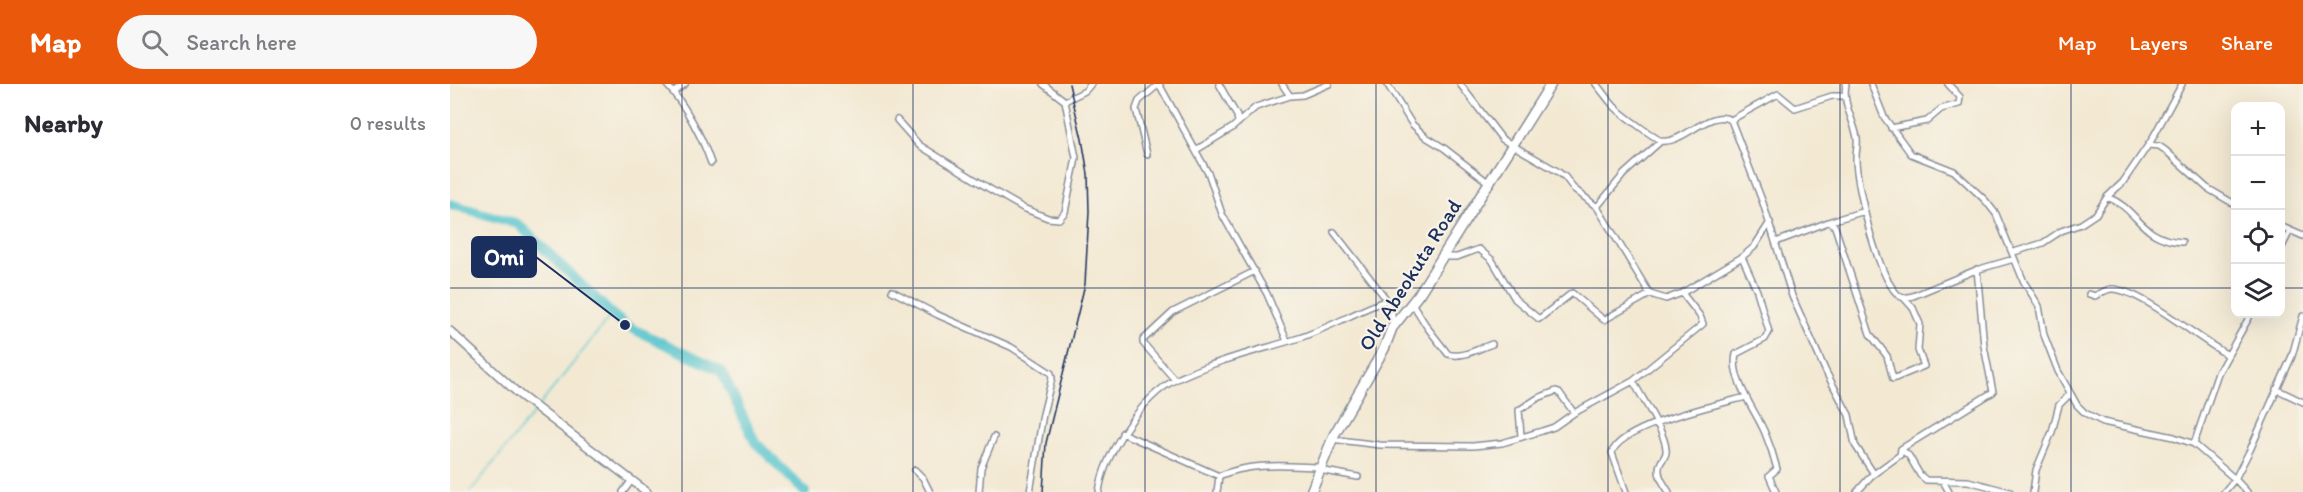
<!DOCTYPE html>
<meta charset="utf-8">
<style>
:root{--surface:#fff;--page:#f7f7f7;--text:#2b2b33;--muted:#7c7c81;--line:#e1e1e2;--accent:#ea580c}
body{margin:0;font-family:Itim,sans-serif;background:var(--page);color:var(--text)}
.controls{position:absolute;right:18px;top:18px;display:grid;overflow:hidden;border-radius:12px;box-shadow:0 6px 24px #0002}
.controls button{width:54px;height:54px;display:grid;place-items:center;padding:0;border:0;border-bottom:2px solid var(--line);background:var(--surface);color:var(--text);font:30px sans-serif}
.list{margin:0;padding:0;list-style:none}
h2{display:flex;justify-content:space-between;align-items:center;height:78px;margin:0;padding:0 24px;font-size:26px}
h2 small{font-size:20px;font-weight:400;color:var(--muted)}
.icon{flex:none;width:33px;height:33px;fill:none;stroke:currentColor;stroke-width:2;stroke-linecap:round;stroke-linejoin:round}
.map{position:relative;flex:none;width:1853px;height:408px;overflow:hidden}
header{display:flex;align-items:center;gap:36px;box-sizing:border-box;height:84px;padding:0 30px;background:var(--accent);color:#fff}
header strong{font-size:28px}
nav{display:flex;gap:33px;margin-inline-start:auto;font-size:21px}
.search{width:420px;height:54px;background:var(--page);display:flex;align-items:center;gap:15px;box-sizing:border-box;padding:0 21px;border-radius:33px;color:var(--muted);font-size:22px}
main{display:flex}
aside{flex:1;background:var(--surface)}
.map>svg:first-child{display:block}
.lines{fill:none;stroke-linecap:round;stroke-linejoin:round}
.stream{stroke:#57c4ce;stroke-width:1.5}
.river{stroke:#57c4ce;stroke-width:10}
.minor-casing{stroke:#878c98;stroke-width:8}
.tertiary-casing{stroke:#878c98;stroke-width:10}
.trunk-casing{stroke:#878c98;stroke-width:12}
.minor{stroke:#fff;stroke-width:5}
.tertiary{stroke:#fff;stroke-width:7}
.trunk{stroke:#fff;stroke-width:9}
.rail{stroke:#1b2f5e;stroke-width:1.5}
.grid{fill:none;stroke:#1b2f5e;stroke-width:1.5;stroke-opacity:0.55}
.labels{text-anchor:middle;stroke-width:4.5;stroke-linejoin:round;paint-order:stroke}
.street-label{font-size:21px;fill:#1b2f5e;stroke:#f7f3e8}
.leader{fill:none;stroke:#1b2f5e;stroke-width:2}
.callout-dot{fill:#1b2f5e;stroke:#f7f3e8;stroke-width:2}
.callout{fill:#1b2f5e;stroke:#1b2f5e;stroke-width:2}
.callout-label{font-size:22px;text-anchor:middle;font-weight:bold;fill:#fff}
</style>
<header>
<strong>Map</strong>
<div class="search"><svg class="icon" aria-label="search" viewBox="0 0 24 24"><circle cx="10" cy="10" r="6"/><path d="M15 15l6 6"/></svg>Search here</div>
<nav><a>Map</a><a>Layers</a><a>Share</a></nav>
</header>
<main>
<aside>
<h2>Nearby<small>0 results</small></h2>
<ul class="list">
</ul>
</aside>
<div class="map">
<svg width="1853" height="408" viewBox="0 0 1853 408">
<rect width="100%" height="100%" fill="#f7f3e8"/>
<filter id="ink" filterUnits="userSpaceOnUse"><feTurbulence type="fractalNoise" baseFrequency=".0167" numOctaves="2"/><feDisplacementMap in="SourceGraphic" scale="12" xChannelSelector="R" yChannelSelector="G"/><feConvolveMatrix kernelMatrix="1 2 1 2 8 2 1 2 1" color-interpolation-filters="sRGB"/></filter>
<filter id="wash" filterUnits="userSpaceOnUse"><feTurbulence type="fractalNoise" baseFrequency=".008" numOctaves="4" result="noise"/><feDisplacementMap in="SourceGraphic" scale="24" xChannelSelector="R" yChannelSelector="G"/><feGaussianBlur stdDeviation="1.35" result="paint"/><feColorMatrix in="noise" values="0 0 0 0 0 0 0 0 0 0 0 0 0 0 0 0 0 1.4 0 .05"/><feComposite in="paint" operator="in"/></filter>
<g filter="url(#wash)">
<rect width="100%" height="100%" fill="#f3e9d3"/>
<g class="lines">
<path class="stream" d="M90 321 162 230
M20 408 85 327"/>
<path class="river" d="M0 120 68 140 162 230 175 241 271 287 305 358 355 408"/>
</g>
</g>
<g filter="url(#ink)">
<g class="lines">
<defs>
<path id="minor" d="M216 0C235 20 252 53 261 79
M593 0 615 17 635 7 641 0
M709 0 759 91 772 130 817 210 837 257
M769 0 787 32 788 39
M832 0 840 12
M937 0 962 40 976 53 994 64 1039 99
M1010 0 1052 55 1107 87 1115 93 1123 104 1147 123 1200 210 1216 215 1232 209 1292 173 1307 207 1319 248 1315 255 1286 270C1280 295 1306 327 1315 349 1320 361 1324 373 1327 385L1319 392 1326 408
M1146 0C1153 8 1159 18 1167 25 1173 31 1207 56 1212 57 1233 60 1260 24 1281 36L1313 119 1342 212 1376 288 1399 331 1405 361 1424 390
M1396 0C1392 20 1404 36 1407 54 1408 61 1406 66 1406 73 1405 97 1430 209 1454 214L1463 212 1526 186 1564 175
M1421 0 1434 33 1461 70 1504 87 1535 116 1546 130 1574 198 1589 222 1594 251 1608 287 1627 321 1635 329 1653 338 1724 353 1744 360 1785 395 1797 408
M224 8 235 0
M447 36 469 61 540 105 573 124 598 134 609 135 615 128 626 74 615 17
M1281 36 1328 10 1345 24 1382 12H1394
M1441 44 1477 37 1491 25 1509 20 1510 13 1498 0
M1698 61 1709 62 1715 66 1757 104 1786 121
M746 66 782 44 806 23 840 12 853 11 879 0
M697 70 686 25 689 17 709 0
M1657 113C1689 125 1689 155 1732 158
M1147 123 1174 90 1211 57
M1381 137 1385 143 1420 250 1437 272 1443 295 1474 282 1468 266 1470 240 1463 224 1454 214
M1830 142 1853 152
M884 148 937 216
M1326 158 1381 137 1415 127
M1830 167 1840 147
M1564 168 1593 159 1611 147 1631 140 1646 130 1657 113 1673 98 1701 57 1732 0
M993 173H1007L1029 165 1042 176 1065 215 1089 235 1122 209 1154 236 1200 210
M1292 173 1304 163 1320 138
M442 207 488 231 561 263 601 289 602 294 593 330 580 408
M1639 210 1645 212C1651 209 1657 205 1662 205 1690 205 1751 257 1778 271
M962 219 977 243 998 270C1012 275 1029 264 1042 260
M725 296 693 259V256L723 228 805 187
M1183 297C1192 314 1215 348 1216 365 1217 370 1214 374 1211 378 1205 388 1213 399 1219 408
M1826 305 1853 318
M672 349 769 392C801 378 836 382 870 383
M1071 352 1069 326 1088 314 1106 307 1109 308 1124 329
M881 355 930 361 1023 362 1052 359 1092 347 1104 343 1124 329 1183 297 1253 240 1250 232 1232 209
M1744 360 1768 289 1801 230
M1451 365 1459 372 1470 391 1476 396 1518 397 1560 408
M465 386 473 394 480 408
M869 386 908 393
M1493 397 1499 408
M173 408 182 396
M529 408 531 384 544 353
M649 408C654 370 692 312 727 295 766 276 808 267 849 254 879 244 907 227 937 216L942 229V243
M767 408 769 392
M1176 408 1162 369C1169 342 1270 320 1296 313
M1407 408 1421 392 1450 371 1451 365 1543 308 1534 262 1527 185
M1583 408 1586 386 1602 348 1609 321 1620 310
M1774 408 1785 395 1800 366 1842 272 1853 232"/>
<path id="tertiary" d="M0 247 70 311 197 408"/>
<path id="trunk" d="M861 408 884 351 934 265 942 244 969 210 1101 0"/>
</defs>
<use href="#minor" class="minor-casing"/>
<use href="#tertiary" class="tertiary-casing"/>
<use href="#trunk" class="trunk-casing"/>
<use href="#minor" class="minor"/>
<use href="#tertiary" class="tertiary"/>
<use href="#trunk" class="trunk"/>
<path class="rail" d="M593 408 596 359 635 200 639 128 638 90 632 55 619 0"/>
</g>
</g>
<path class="grid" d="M232 0V408M463 0V408M695 0V408M926 0V408M1158 0V408M1390 0V408M1621 0V408M0 204H1786M1830 204H1853"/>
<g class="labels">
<g class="street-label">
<text transform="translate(960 191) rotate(-58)" y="7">Old Abeokuta Road</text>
</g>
</g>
<path class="leader" d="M175 241L86 173"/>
<circle class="callout-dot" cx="175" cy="241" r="6"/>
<rect class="callout" x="22" y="153" width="64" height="40" rx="6"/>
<g class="callout-label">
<text x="54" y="181">Omi</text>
</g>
</svg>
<div class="controls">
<button>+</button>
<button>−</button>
<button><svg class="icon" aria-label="locate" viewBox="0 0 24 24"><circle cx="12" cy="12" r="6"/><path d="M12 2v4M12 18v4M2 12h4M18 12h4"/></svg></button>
<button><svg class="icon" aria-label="layers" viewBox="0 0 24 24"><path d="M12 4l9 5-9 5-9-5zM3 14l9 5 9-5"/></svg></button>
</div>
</div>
</main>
